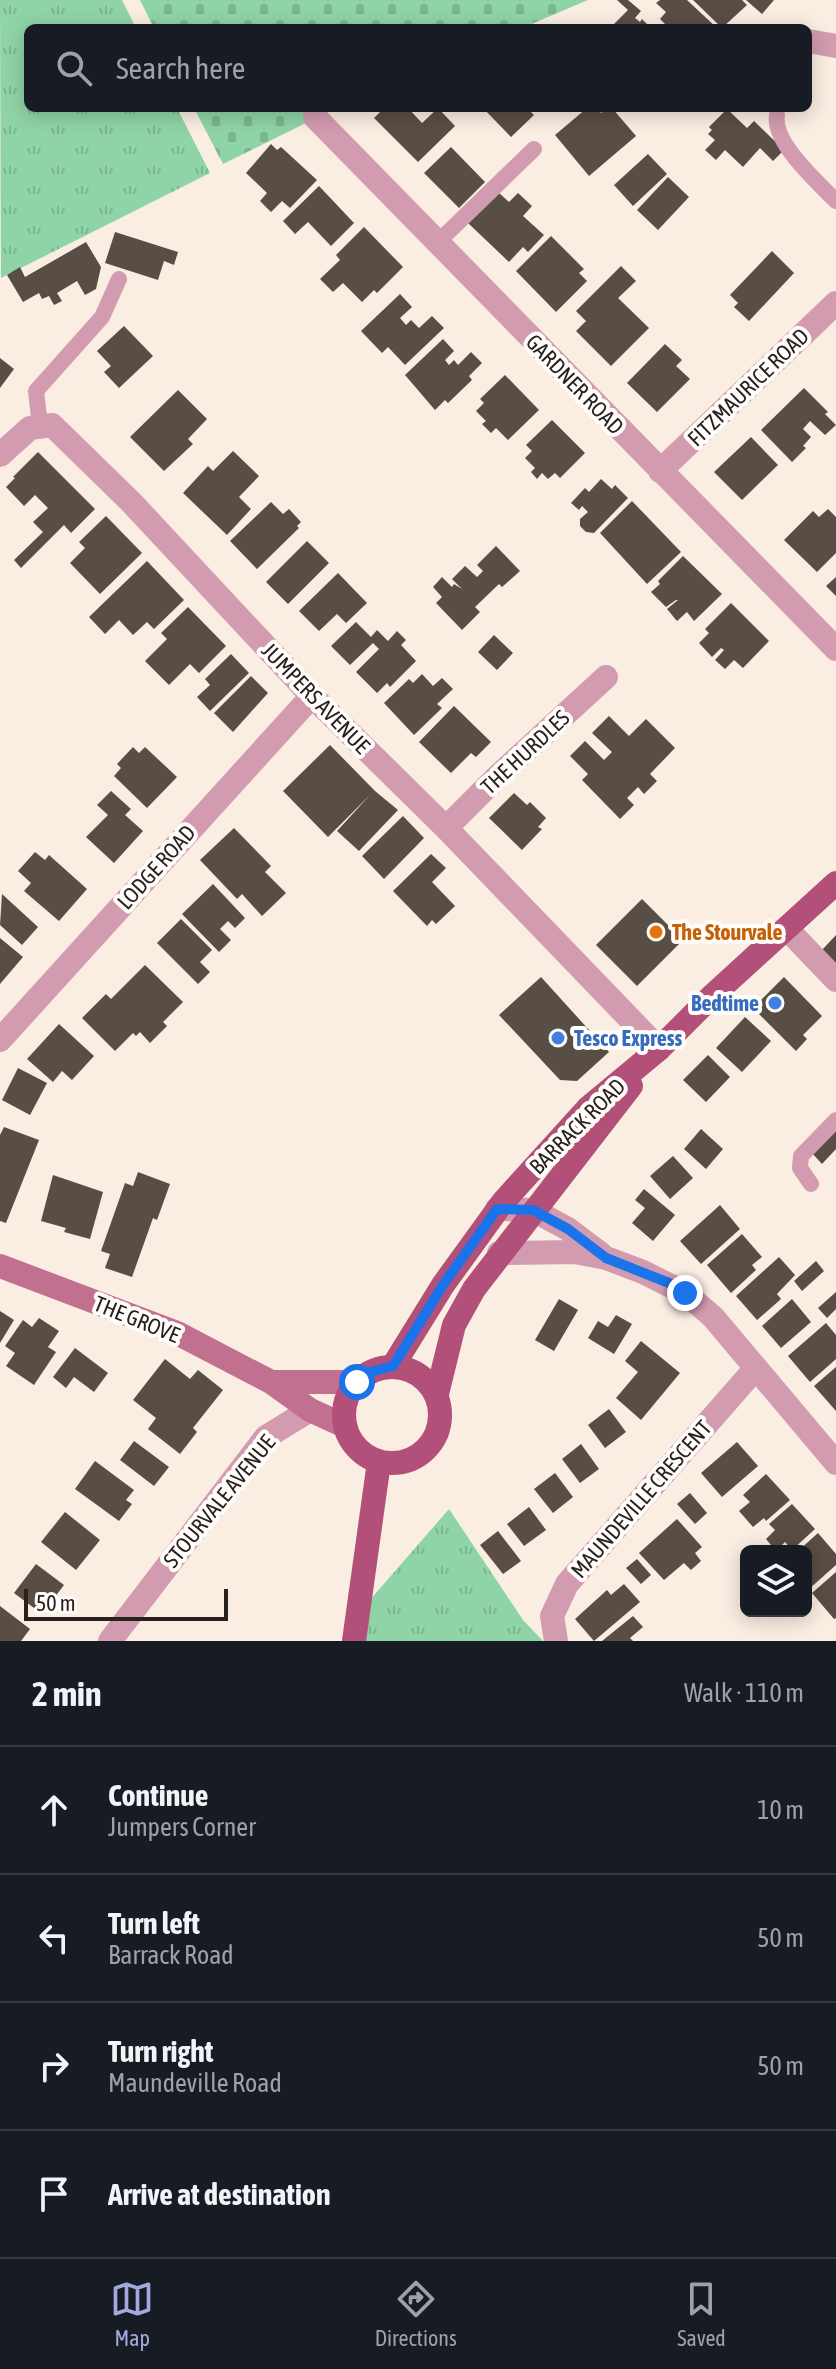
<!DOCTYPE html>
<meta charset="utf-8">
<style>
:root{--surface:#171b24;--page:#20242c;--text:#f1f3f6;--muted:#9ea1a6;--line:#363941;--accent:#a2a9df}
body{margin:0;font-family:"Asap Condensed",sans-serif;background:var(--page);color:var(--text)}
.controls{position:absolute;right:24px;bottom:24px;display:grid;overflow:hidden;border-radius:12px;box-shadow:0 4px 20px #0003}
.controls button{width:72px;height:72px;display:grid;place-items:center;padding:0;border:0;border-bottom:2px solid var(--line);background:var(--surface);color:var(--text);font:40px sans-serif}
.scale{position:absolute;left:24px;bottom:20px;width:204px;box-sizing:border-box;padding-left:8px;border:4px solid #27221e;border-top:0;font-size:22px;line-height:28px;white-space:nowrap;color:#27221e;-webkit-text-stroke:6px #fffcfa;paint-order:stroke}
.stop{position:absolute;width:24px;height:24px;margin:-18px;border:6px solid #1a73e8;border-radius:50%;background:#fff}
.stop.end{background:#1a73e8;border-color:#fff;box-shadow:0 2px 8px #0008}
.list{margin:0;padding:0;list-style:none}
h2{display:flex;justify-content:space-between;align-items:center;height:104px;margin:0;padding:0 32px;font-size:34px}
h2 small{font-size:26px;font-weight:400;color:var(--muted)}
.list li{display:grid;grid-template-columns:52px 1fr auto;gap:24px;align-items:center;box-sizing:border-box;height:128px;padding:0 32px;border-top:2px solid var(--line)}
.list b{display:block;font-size:30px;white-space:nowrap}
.list p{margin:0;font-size:26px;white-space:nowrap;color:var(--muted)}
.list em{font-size:26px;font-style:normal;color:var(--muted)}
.icon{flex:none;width:44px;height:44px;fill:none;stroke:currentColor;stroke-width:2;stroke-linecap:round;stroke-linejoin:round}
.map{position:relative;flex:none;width:836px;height:1641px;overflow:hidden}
.search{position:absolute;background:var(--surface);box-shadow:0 4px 20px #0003;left:24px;right:24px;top:24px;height:88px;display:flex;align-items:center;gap:20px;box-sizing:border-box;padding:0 28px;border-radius:12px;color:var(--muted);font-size:30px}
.sheet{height:616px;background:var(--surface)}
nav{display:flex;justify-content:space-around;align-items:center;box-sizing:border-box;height:112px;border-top:2px solid var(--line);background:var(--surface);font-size:22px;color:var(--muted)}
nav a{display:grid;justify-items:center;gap:4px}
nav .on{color:var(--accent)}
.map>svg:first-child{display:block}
.grass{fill:url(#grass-tufts)}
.cemetery{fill:url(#cemetery-stones)}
.building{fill:#594e45}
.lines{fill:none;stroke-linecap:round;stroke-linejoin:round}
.lane{stroke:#d39bb0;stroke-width:16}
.street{stroke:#d39bb0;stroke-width:24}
.secondary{stroke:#c17090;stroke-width:24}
.primary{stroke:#b2507a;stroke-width:24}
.route{stroke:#1a73e8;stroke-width:10}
.food-dot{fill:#e8710a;stroke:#fffcfa;stroke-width:3}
.shop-dot{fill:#3f7fe0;stroke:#fffcfa;stroke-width:3}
.labels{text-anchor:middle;stroke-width:8;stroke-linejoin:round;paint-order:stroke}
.street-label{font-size:22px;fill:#27221e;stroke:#fffcfa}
.food-label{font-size:22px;font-weight:bold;fill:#c56008;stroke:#fffcfa;text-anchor:start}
.shop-label{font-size:22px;font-weight:bold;fill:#366cbe;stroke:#fffcfa;text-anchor:end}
</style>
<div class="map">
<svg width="836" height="1641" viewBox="0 0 836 1641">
<defs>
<pattern id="grass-tufts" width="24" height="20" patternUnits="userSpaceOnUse" patternTransform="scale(2)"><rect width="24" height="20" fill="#8fd4a6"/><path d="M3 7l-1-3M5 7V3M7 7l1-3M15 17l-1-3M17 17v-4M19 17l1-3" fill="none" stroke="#7bb68e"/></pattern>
<pattern id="cemetery-stones" width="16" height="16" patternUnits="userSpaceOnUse" patternTransform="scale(2)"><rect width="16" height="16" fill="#8fd4a6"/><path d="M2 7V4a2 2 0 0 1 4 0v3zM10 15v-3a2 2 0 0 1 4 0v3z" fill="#7bb68e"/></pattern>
</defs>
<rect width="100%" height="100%" fill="#faede2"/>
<path class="grass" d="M0 0H122L136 28H28V108H177L210 173 1 278Z
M449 1509 523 1620 543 1641H354L356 1616Z"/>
<path class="cemetery" d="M140 0H588L522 28H154Z
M194 108H336L223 164Z"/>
<path class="building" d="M617 0H628L641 11 635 18 640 22 642 19 651 28H614L612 26 628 10Z
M660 0H687L717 28H669L660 19 666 12 656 3Z
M693 0H742L747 5 722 28Z
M746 0H774L762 14Z
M384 108H408L422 123 438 108 455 126 418 162 374 118Z
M483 108H527L534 115 511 137Z
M587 108H597L601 113 607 108H612L636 136 589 176 555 135Z
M727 109 747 128 754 121 784 150 773 161 760 148 743 167 725 150 716 160 705 150 715 140 708 134 712 130 709 127Z
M271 144 277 150 281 147 317 180 290 208 282 201 271 212 260 201 267 193 246 173Z
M451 147 485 182 459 208 424 173Z
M648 154 667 174 633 206 614 185Z
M668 177 689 197 658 230 637 210Z
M319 186 354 223 331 246 308 222 295 234 283 221Z
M498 192 509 202 518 193 532 206 523 216 544 235 528 252 523 247 509 262 468 223Z
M364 227 403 267 377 293 374 290 362 302 343 283 333 292 320 279 340 260 336 255Z
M115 232 178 252 174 265 164 261 158 280 105 263Z
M551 236 584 269 579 273 587 281 556 312 516 271Z
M86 242 101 267 96 289 85 295 77 281 57 293 62 301 54 305 49 296 42 299 39 293 23 302 7 275 20 267 25 277Z
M772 251 794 273 749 321 734 307 738 303 730 295Z
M621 266 636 281 618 298 649 328 611 366 576 331 586 321 576 311Z
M400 294 412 307 400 318 406 325 411 320 419 328 432 316 444 328 405 365 388 347 382 353 361 331Z
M124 326 153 356 119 388 104 372 111 366 97 351Z
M443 339 454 351 445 360 449 365 454 360 458 365 471 352 482 363 469 376 472 380 448 403 445 400 435 410 405 375Z
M665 344 682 360 676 366 690 379 657 412 627 383Z
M0 358 14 369 0 388Z
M505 375 539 410 508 440 496 428 491 433 482 424 486 421 476 411 484 403 480 399Z
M804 388 828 412 825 414 836 425 825 435 810 421 803 429 811 437 803 446 806 448 792 462 761 430Z
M178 390 207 419 188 439 193 444 164 471 130 437Z
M552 420 585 453 560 478 555 473 548 479 542 473 537 479 531 472 535 468 525 458 532 451 526 445Z
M751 437 778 465 742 500 714 472Z
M233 451 259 476 239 497 251 509 227 535 183 493 208 466 213 471Z
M38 452 95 509 71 533 64 525 21 568 14 560 43 532 33 522 48 508 35 495 24 506 6 487 15 478 13 477Z
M601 479 612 489 615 485 628 498 594 533 586 532 580 526V519L588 512 582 506 579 510 571 503 585 488 589 492Z
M632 501 681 552 647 584 600 533Z
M271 502 283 514 289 509 301 522 297 526 299 528 257 569 230 541Z
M828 509 836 517V553L817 572 784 540 813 511 819 517Z
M106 516 142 553 100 594 70 563 85 548 79 542Z
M307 541 329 563 288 604 266 582Z
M496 546 520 571 502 587 499 584 475 607 480 612 462 630 436 603 442 597 433 587 442 577 452 587 454 584 462 589 452 579 465 566 477 577 483 571 477 565Z
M683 556 722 594 694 621 687 612 677 621 667 609 678 600H676L666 607 651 592 660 584 658 581Z
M147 561 184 600 154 629 147 622 133 635 119 620 105 634 89 617Z
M338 573 367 603 346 623 337 614 319 631 299 611Z
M836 577V596L826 586Z
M731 603 769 641 743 668 734 660 725 669 715 660 724 650 721 648 712 657 699 643 709 633 705 629Z
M188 607 226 646 199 673 190 664 169 685 145 661 167 639 161 633Z
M356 622 371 637 377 630 388 641 397 631 406 640 401 645 416 661 390 687 387 683 377 693 356 672 379 649 373 643 350 665 331 646Z
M494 635 513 653 497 670 478 652Z
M231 654 249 673 210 711 197 697 210 685 205 679Z
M422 674 433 686 442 678 453 689 437 704 442 708 414 735 384 703 409 679 413 683Z
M251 676 268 693 233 732 214 713Z
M454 706 491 742 476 757 471 753 451 773 419 742Z
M609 716 629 736 646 719 675 748 650 774 657 781 644 794 638 787 627 798 634 805 620 819 582 780 588 774 570 756 585 741 604 760 612 752 592 733Z
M330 745 375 791 398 810 359 851 337 831 370 795 328 837 283 791Z
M133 747 139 753 145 747 177 777 147 808 114 776 121 768 117 764Z
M111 791 131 809 125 815 143 831 114 863 86 837 108 815 97 805Z
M514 793 527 805 530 802 546 818 538 827 542 829 522 850 489 818Z
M403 816 424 838 384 879 362 856Z
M234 828 271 866 265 872 286 893 262 916 242 894 237 899 200 860Z
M35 852 45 860 49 855 87 889 59 921 24 891 31 883 18 871Z
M431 854 446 868 432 882 455 906 436 924 432 920 427 926 393 891Z
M213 884 245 918 235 928 228 921 220 929 231 940 219 952 182 914Z
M2 894 38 927 22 945 0 925Z
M642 899 683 940 637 986 596 945Z
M181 919 212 950 200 962 210 972 198 984 157 943Z
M836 935V964L822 950Z
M0 938 23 957 0 984Z
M145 965 183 1002 163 1022 167 1026 150 1043 140 1032 136 1036 133 1033 115 1051 82 1018 106 994 111 999Z
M541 977 609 1052 577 1081 560 1080 499 1015Z
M784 977 822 1016 803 1035 807 1039 796 1051 753 1008Z
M745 1017 771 1041 742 1072 716 1048Z
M59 1024 94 1056 72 1080 62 1071 53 1082 27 1059Z
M708 1055 730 1077 706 1102 683 1080Z
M18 1068 47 1083 30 1115 2 1100Z
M4 1127 39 1140 6 1223 0 1221V1135Z
M836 1127V1149L822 1164 811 1152Z
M701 1129 723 1149 706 1169 684 1149Z
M673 1156 693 1178 670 1199 650 1176Z
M138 1172 170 1184 157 1220 153 1218 132 1277 105 1268 110 1254 101 1251 125 1183 133 1186Z
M53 1175 103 1192 90 1239 64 1232 66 1228 41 1221Z
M644 1189 675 1215 653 1241 632 1223 645 1208 635 1200Z
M720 1205 740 1229 701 1264 680 1241Z
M742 1234 762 1257 752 1265 756 1270 731 1293 707 1265Z
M779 1257 795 1275 777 1294 781 1299 757 1320 736 1296Z
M816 1261 824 1271 802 1291 794 1281Z
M836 1292V1309L827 1318 818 1308Z
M559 1299 578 1310 554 1351 535 1340Z
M792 1299 811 1322 781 1348 762 1326Z
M0 1311 14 1320 0 1343Z
M616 1315 632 1324 614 1354 588 1338 598 1321 608 1327Z
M39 1318 59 1331 48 1347 56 1352 34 1385 6 1366 15 1353 5 1346 23 1320 32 1327Z
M826 1323 836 1335V1359L810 1382 788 1356Z
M641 1341 680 1373 641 1420 616 1398 638 1372 625 1361Z
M75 1348 108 1373 94 1392 74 1377 66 1388 53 1377Z
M165 1359 190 1379 198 1370 223 1390 193 1428 197 1432 180 1454 148 1429 156 1418 133 1400Z
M836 1367V1411L814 1386Z
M609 1409 626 1432 605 1448 588 1425Z
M134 1441 169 1467 154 1486 120 1460Z
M737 1442 758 1466 722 1497 701 1473Z
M581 1444 599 1469 580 1483 562 1459Z
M95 1461 134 1490 126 1500 132 1504 119 1521 75 1489Z
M555 1473 573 1497 553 1513 534 1489Z
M766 1474 790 1500 766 1521 764 1518 753 1527 739 1511 750 1502 743 1495Z
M690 1493 707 1513 695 1524 677 1504Z
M792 1504 815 1529 792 1550 785 1542 776 1551 766 1539 775 1530 769 1524Z
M529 1507 546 1530 524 1546 507 1524Z
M65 1512 100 1540 76 1570 41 1542Z
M677 1519 702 1547 695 1553 701 1561 691 1570 684 1563 664 1580 639 1553Z
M498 1531 521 1561 503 1574 480 1545Z
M818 1533 836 1554V1565L809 1589 806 1586V1551H798Z
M637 1559 651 1575 641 1584 626 1568Z
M36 1564 64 1585 42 1614 14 1593Z
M836 1572V1618L834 1619 812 1593Z
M624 1584 640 1602 594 1641 575 1619 607 1590 611 1595Z
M0 1606 30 1629 21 1641H0Z
M633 1616 643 1627 630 1638 633 1641H602Z"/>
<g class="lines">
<path class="lane" d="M777 115C772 142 818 183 836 201
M438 242 534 149
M40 426 36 391 102 317 119 279
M811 1184 800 1168 801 1156 836 1120"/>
<path class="street" d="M808 41 836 46
M315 117 836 649
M0 455 30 428 52 425 131 502 312 696 446 828 659 1049
M660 471 836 303
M446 828 497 777 606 677
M787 929 836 980
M0 1040 312 696
M497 1209 533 1210 568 1229 601 1254
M499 1253 575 1252 606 1258 643 1272 685 1293 713 1317 836 1463
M110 1641 266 1437 310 1410
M556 1641 552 1616 567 1584 755 1369"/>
<path class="secondary" d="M0 1266 177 1333 271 1382 310 1410 345 1426
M271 1382H357"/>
<path class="primary" d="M393 1366 443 1285 503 1202 588 1108 659 1049 713 995 836 883
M344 1415a48 48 0 1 1 96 0a48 48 0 1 1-96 0Z
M437 1394 454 1325 474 1289 631 1086
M354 1641 379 1462"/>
</g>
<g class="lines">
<path class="route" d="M357 1382 367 1373 393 1366 443 1285 497 1209 533 1210 568 1229 606 1258 669 1283 685 1293"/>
</g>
<circle class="food-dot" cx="656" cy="932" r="8"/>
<g class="shop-dot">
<circle cx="775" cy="1003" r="8"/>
<circle cx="558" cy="1038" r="8"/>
</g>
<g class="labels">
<g class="street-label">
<text transform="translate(575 384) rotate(46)" y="8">GARDNER ROAD</text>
<text transform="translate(748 387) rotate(-44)" y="8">FITZMAURICE ROAD</text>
<text transform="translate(316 698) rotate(46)" y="8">JUMPERS AVENUE</text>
<text transform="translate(525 752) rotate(-43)" y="8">THE HURDLES</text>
<text transform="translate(156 867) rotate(-48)" y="8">LODGE ROAD</text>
<text transform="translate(577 1126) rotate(-45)" y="8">BARRACK ROAD</text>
<text transform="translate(137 1319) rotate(22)" y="8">THE GROVE</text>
<text transform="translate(641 1499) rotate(-49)" y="8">MAUNDEVILLE CRESCENT</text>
<text transform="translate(219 1501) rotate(-51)" y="8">STOURVALE AVENUE</text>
</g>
<g class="food-label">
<text x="672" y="940">The Stourvale</text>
</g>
<g class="shop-label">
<text x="759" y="1011">Bedtime</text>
<text x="574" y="1046" text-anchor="start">Tesco Express</text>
</g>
</g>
</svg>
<div class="controls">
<button><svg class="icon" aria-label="layers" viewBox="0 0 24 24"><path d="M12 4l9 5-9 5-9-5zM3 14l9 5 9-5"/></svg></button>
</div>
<div class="scale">50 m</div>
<div class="stop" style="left:357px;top:1382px"></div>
<div class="stop end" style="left:685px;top:1293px"></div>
<div class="search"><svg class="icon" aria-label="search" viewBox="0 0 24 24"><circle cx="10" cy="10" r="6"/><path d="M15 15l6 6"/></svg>Search here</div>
</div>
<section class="sheet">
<h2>2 min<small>Walk · 110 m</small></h2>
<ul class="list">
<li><svg class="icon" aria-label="ahead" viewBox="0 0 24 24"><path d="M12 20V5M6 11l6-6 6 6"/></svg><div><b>Continue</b><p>Jumpers Corner</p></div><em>10 m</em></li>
<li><svg class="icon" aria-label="left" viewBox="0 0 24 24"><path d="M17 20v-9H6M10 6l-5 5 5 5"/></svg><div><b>Turn left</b><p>Barrack Road</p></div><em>50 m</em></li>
<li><svg class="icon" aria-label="right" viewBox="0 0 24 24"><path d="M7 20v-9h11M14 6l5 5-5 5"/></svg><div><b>Turn right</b><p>Maundeville Road</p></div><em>50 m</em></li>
<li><svg class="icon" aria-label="arrive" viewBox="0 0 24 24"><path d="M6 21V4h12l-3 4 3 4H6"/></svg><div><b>Arrive at destination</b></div></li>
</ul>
</section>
<nav>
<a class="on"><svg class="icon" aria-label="map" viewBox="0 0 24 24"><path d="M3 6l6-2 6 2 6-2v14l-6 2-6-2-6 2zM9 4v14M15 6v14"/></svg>Map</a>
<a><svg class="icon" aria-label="directions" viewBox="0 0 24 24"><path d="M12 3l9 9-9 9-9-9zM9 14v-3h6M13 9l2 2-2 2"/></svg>Directions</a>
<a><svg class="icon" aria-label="saved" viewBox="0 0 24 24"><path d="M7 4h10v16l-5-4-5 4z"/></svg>Saved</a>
</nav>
